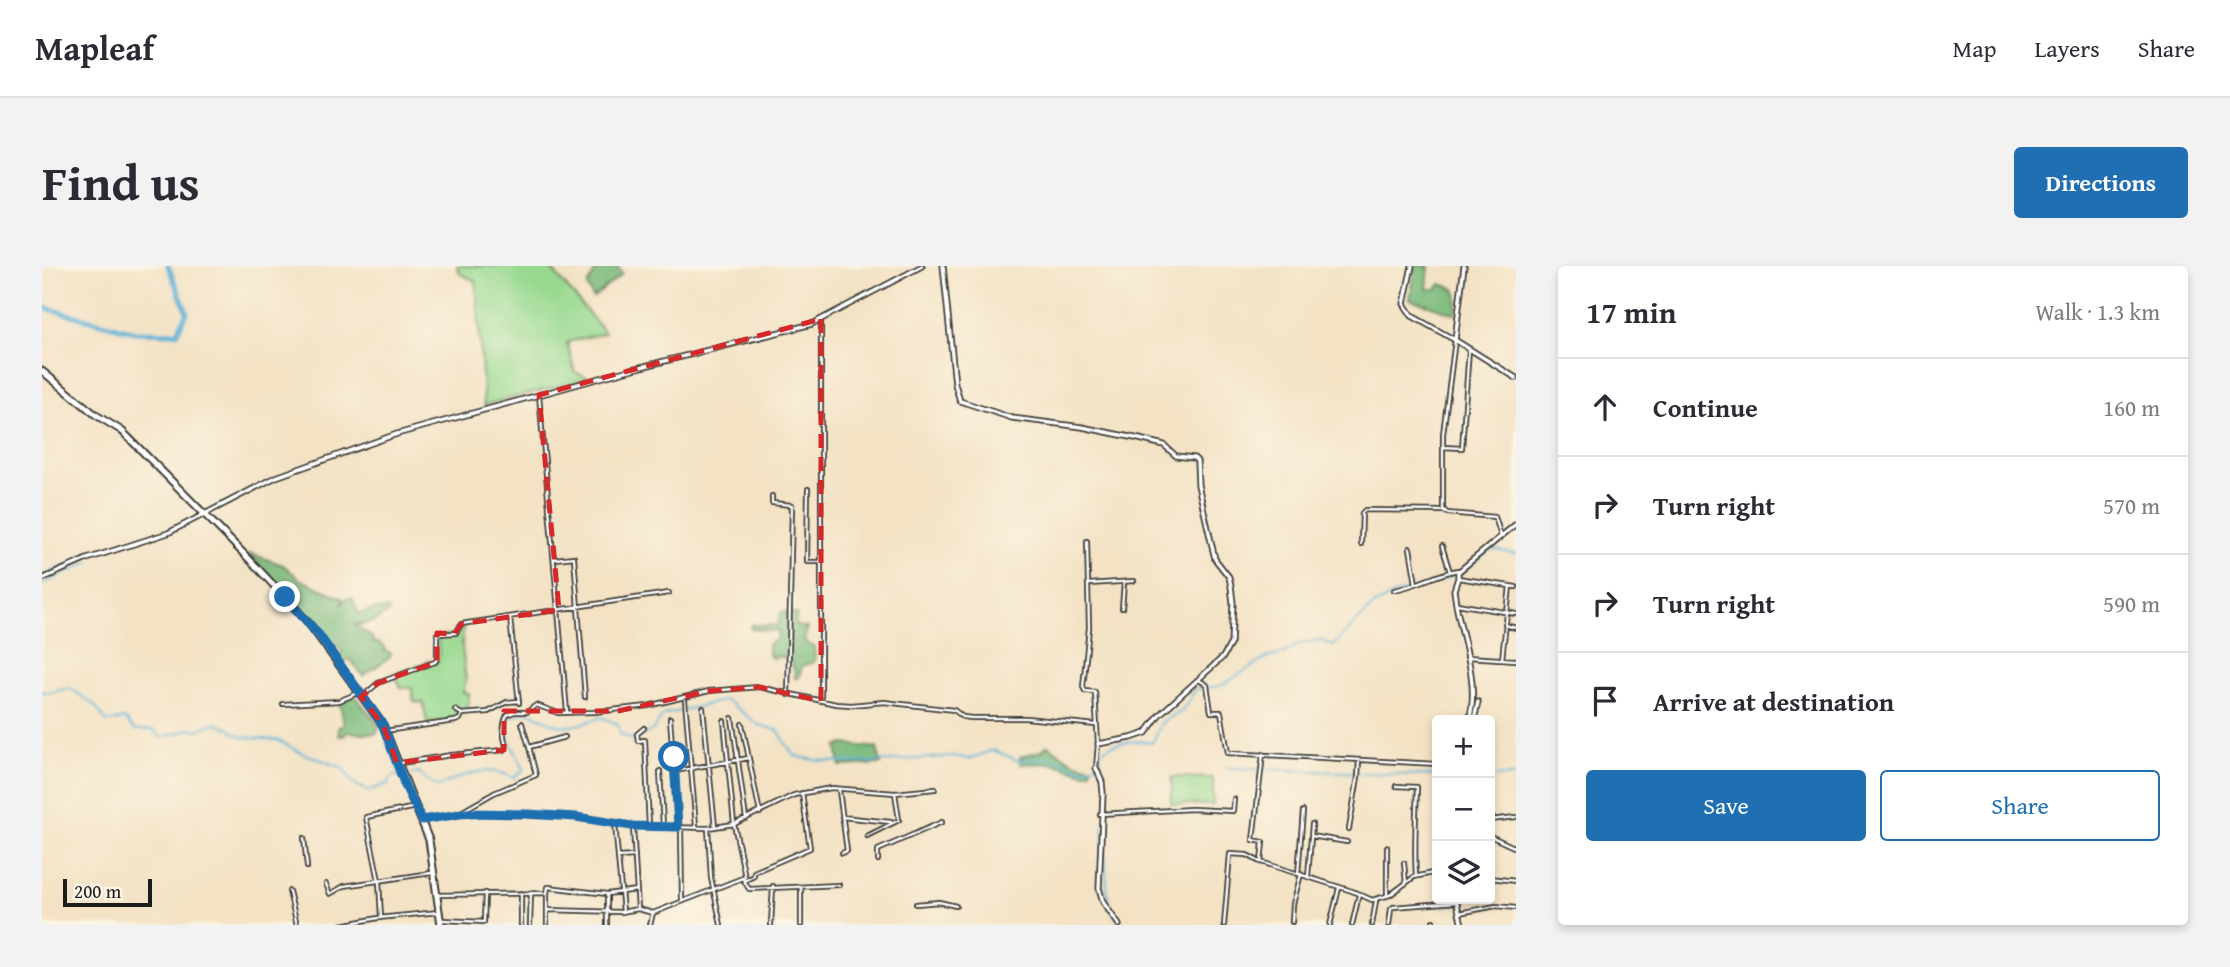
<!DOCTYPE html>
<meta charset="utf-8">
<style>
:root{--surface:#fff;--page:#f2f2f3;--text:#2b2b33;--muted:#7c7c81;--line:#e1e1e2;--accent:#1f6fb2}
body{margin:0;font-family:"Gentium Book Plus",serif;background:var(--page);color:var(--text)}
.controls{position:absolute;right:21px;bottom:21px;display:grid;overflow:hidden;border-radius:7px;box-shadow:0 4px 10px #0003}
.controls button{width:63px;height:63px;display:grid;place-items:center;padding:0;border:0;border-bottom:2px solid var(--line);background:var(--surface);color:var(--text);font:35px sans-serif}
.scale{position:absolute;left:21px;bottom:18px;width:89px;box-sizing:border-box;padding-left:7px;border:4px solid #1c1c1c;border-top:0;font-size:19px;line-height:24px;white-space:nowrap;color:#1c1c1c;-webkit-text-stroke:5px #fcf5e5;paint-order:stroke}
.stop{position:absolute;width:21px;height:21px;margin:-16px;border:5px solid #1f6fb2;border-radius:50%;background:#fff}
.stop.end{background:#1f6fb2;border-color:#fff;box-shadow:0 2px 7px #0008}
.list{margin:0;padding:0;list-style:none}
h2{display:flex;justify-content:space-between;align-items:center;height:91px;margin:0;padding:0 28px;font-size:30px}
h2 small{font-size:23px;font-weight:400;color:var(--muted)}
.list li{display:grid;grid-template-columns:46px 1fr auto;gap:21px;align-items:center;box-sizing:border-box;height:98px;padding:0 28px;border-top:2px solid var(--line)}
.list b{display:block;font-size:26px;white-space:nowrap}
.list em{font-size:23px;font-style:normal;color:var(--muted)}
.actions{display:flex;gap:14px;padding:21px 28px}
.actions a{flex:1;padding:16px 0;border:2px solid var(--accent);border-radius:7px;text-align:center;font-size:24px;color:var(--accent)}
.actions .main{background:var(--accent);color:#fff}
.icon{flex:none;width:38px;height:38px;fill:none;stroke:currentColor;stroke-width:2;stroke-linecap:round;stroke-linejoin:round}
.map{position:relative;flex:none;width:1474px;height:659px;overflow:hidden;border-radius:7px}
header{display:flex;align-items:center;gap:42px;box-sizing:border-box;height:98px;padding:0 35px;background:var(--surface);border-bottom:2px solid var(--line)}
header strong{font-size:33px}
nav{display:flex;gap:38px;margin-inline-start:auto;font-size:24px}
.intro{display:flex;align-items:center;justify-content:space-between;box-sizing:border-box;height:168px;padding:0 42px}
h1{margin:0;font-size:49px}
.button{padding:18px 32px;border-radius:7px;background:var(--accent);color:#fff;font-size:24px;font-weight:700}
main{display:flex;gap:42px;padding:0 42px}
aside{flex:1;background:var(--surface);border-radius:7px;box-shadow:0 4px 10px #0003}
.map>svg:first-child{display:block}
.green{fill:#97d990;stroke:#5a7a56;stroke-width:2}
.forest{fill:#79b97a;stroke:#4a6a4b;stroke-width:2}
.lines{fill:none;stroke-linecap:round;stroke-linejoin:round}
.stream{stroke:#5ab0d6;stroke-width:2}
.river{stroke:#5ab0d6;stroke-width:5}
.minor-casing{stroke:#3c3a35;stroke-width:6}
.tertiary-casing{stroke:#3c3a35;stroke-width:7}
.primary-casing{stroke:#3c3a35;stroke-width:9}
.minor{stroke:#fff;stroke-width:2.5}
.tertiary{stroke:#fff;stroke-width:3.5}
.primary{stroke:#fff;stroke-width:5}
.route{stroke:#1f6fb2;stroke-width:9}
.marked{fill:none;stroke:#d62828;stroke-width:5;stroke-dasharray:14 9;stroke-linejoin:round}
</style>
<header>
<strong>Mapleaf</strong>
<nav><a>Map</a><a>Layers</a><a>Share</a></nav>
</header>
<div class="intro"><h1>Find us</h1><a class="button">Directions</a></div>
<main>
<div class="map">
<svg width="1474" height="659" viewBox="0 0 1474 659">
<rect width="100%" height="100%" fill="#fcf5e5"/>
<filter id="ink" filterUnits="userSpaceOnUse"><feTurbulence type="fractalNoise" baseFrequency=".0143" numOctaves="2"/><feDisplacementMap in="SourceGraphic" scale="14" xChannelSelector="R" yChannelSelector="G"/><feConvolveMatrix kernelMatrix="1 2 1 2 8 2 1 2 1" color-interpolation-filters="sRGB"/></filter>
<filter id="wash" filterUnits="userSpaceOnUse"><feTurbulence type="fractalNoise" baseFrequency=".00686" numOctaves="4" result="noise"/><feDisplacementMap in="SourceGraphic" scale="28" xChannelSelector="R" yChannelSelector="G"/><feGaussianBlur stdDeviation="1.57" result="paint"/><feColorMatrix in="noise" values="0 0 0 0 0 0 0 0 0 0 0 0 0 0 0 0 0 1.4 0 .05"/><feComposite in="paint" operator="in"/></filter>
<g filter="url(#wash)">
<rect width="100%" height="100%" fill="#f3e2c4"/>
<path class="green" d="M415 0H507L563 67 525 76 533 106 548 112 442 139 434 15 418 8Z
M422 360 420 380 424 415 421 426 427 428 426 444 415 443 414 446 418 449 414 453 385 457 381 437 372 436 370 422H359L353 409 386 395 394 397 397 393 396 369H414L418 361Z
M1130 511 1171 512V539L1129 538Z"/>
<path class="forest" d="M561 0H575L580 8 551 32 545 20 554 4Z
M1374 0H1387L1385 23H1395L1399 18 1413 23 1416 32 1414 48 1368 33Z
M207 287 241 299 259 314 300 332V339L303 333 310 332 317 348 331 344 347 343V346L333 355 319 359 318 356 316 359 311 358 331 372 330 376 337 377 343 382 342 385 349 387 348 391 321 410 308 393 300 398 296 391 301 386 280 364 278 356 273 358Z
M741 346 755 348 753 359 765 362 762 375 772 381 773 394 769 397 760 400 757 412H753C753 397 746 387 730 392L726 388V378L735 374 736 365 709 363V359H736L738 348Z
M313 430 338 460 334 468 305 466 302 470H297L296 461 302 459 298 437Z
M802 478 835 482 839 498 798 500 795 481Z
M1006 479C1019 488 1031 499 1049 500V505L1042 507 1010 497 979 498 978 491 999 485Z"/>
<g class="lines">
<path class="stream" d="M0 310 46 289
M0 318 48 296
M0 425 5 427 28 422 52 439 65 456 83 453 93 464H112L119 472 148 463 156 464 172 457 187 462 192 467 201 471 235 474 260 487 301 502 311 517 326 525 346 518 349 512
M1184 502 1217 503
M1221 503 1395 510
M352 510 376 507 395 521C421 510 445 497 472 512L482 503 465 470 466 453C493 438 492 452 513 458 528 463 544 457 558 451L576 458 579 469 593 474 612 463 621 449 684 434 717 459 736 464 751 489C795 503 866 493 913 490L927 493 951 484 977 495 1007 491 1039 503 1059 497 1058 486C1071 476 1094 473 1110 477L1120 456 1140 445 1154 423 1178 420 1226 391 1239 389 1257 378 1279 374 1291 380 1331 340 1356 327 1383 320 1420 306 1448 283 1474 288
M1448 511 1474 510
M1061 559 1066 637 1080 659"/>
<path class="river" d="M0 41 93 66 135 67 145 46 126 0"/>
</g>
</g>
<g filter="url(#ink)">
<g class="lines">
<defs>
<path id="minor" d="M1413 74 1401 168V243L1405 247 1453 251 1459 270
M497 129 525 446
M1401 181 1420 182 1427 83
M766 223 765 296H779
M730 230V237L750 239 746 429
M1045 275 1047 362 1041 421 1043 425 1053 426 1056 478 1054 502
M1319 278 1320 247 1323 244 1402 245
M1400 280 1408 306
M1368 282 1374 318
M513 293 532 291 543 431
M1416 312 1474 321
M1047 318 1092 315
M1352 324C1375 320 1394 308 1416 304
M1415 338 1474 348
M1080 342 1082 317
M468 352 477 437
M1463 359 1474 362
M1425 391 1474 394
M1460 393 1468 320
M1157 414 1165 419 1169 446H1179L1186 487 1395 498
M321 430 336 417 393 396 395 393V368L414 367 419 358 627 327
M643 434 654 560
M779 435V53
M241 438 297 435 316 427
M661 442 673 561
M420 448 446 446 465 436 477 435
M628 452 636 560
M690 452 704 553
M480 457 487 481
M700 458 718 547
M602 462 595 468 596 475 603 474 607 560
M343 465 413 455 418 453 420 448 413 444
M1221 488 1211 574 1221 576 1219 596 1310 625 1330 634 1348 629 1372 611 1395 606
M359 497 409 489 462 484 464 480C461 470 460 459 465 449L472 446H485L494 439 516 447 552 446 606 440 667 425 717 421 794 438 809 439 842 436 912 444 921 451 930 452H984L1054 459
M618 505 621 560
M633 505 707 492
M1354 520 1375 521C1374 552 1372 579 1374 610
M797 524 805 585 800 587
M419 546 452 527 494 509 487 481 523 471
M1058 548 1150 543 1191 545 1192 533
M800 551 849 556
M380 554 424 547 455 548 534 551 590 560 666 562 692 558 752 529 789 522 853 527 893 523
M1448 554 1474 551
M573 558 581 646
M591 561 596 643 611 647
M639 561 640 635
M666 562 669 612 679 659
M1307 563 1316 511 1317 494
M825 570 857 554 853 527
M1269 570 1305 576
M1448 570 1474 582
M262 572 265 601
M576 591 593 590
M836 594V584L900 556
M1362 597 1364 617
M1256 608 1261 545
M1266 611 1270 558
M701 612 702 615 712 610V606L768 582 760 527
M1448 612 1474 615
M702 615 707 623 797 619
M284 618 288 628 302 620 389 607
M247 625 255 659
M505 627V659
M394 629 505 627 506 621 565 628 595 624
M1345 630V581
M874 638 897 636 914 640
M505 644 579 646 596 643
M1417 647 1454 640 1474 642
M339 652 337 615 324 551 374 541
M401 654 442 656 443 627
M1391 655V659
M1250 656 1251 638 1259 608
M299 659 336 652 397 646
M479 659V627
M488 659 489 627
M565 659V628
M608 659 611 647 703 611 692 558 682 455
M729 659 731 620
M759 659V621
M1182 659 1188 588 1205 589 1218 596
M1288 659 1297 622
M1310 659 1317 629
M1330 659 1334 635
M1347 659 1349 643 1351 641 1415 636"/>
<path id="tertiary" d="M901 0 913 118 918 135 970 152 1040 161 1093 172 1122 179 1134 190 1152 192 1155 195 1156 219 1173 293 1187 311 1189 320 1191 337 1189 377 1181 391 1117 449 1104 467 1089 472 1056 478
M1370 0 1362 38 1370 50 1413 74 1474 112
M1413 74 1422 0
M0 313 45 293 126 267 234 211 355 168 587 104 770 58 880 0
M1427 454C1438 417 1420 374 1414 338L1412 324 1416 312V306L1474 258
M1432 454 1436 436
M1054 502 1060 516 1061 527 1057 622 1061 636 1077 659
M1414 633 1420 659"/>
<path id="primary" d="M0 105 54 149 80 165 208 294 265 355 341 459 387 574 399 659"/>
</defs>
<use href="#minor" class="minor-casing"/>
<use href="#tertiary" class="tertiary-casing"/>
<use href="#primary" class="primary-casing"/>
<use href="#minor" class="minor"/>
<use href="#tertiary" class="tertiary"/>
<use href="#primary" class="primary"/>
</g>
</g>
<g class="lines" filter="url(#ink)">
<path class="route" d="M243 331 277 369 341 459 363 520 380 554 424 547 486 548 534 551 590 560 636 561 632 491"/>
</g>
<path class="marked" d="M779 53V435L717 421 667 425 576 445H462V484L355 497 341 459 319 431 336 417 395 396V367L413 368 419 358 517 344 497 129Z"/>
</svg>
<div class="controls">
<button>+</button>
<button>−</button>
<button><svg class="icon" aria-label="layers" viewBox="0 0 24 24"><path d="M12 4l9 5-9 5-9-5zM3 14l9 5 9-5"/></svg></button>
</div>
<div class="scale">200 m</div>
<div class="stop" style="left:632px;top:491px"></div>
<div class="stop end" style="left:243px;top:331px"></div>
</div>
<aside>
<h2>17 min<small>Walk · 1.3 km</small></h2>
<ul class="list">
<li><svg class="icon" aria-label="ahead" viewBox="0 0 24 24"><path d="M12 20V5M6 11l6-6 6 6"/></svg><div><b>Continue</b></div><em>160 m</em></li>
<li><svg class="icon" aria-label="right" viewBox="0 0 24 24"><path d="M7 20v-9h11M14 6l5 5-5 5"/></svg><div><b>Turn right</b></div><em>570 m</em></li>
<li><svg class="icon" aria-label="right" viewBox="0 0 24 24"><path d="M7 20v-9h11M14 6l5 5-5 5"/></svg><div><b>Turn right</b></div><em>590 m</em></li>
<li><svg class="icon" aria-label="arrive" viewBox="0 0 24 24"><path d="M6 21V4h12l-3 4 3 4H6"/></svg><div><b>Arrive at destination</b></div></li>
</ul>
<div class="actions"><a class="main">Save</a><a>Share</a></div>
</aside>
</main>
